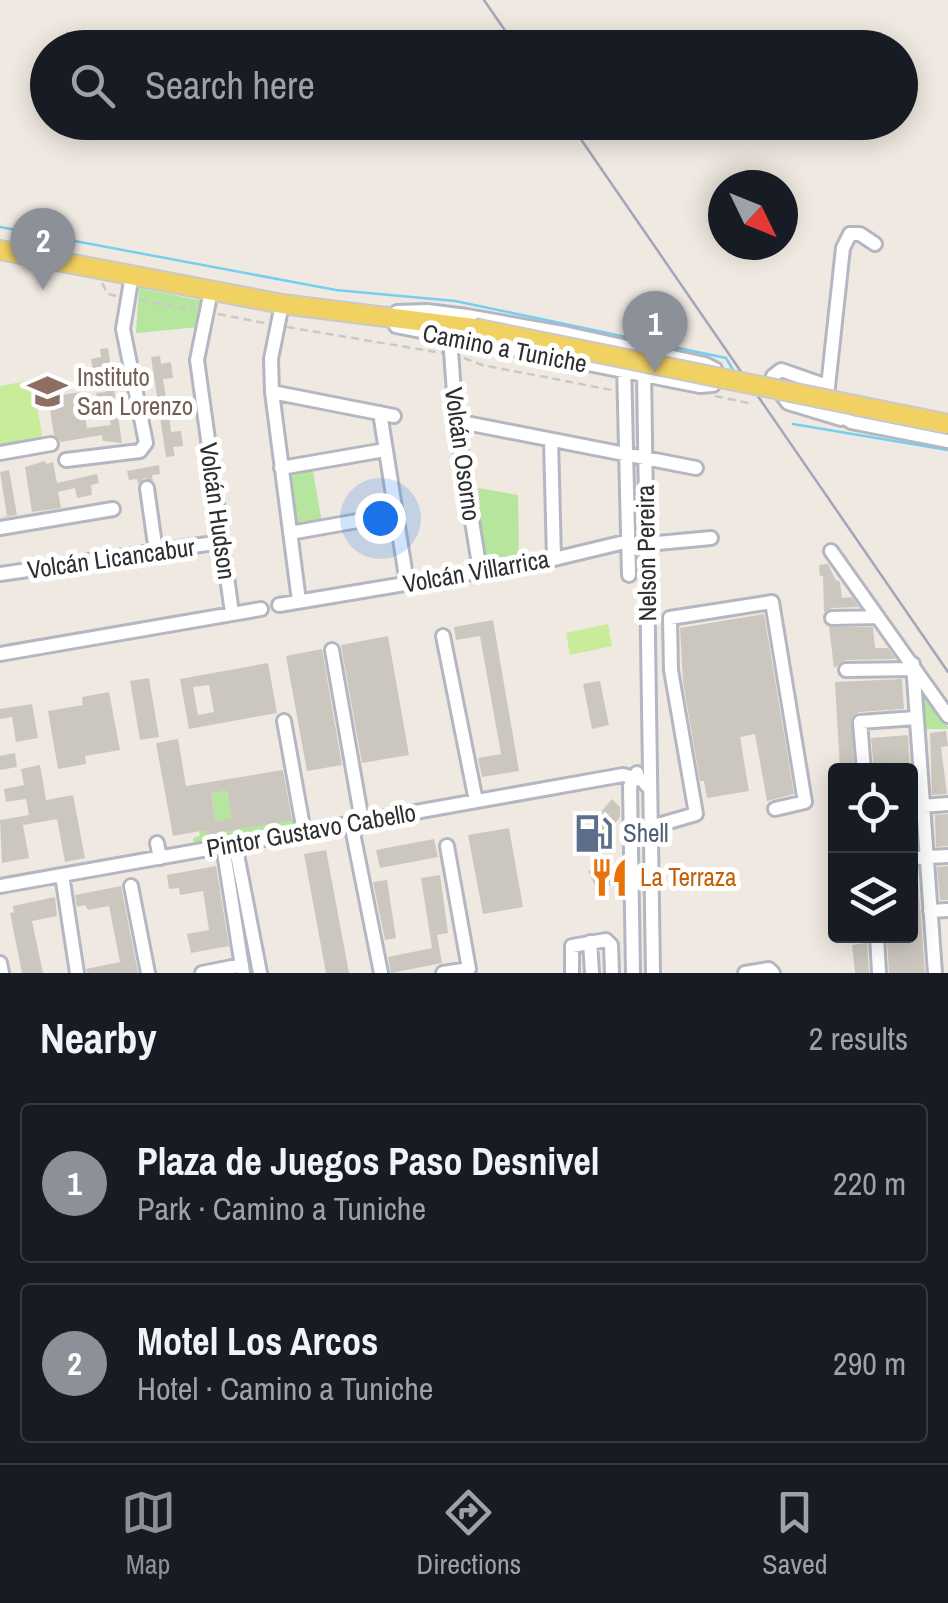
<!DOCTYPE html>
<meta charset="utf-8">
<style>
:root{--surface:#171b24;--page:#242831;--text:#f1f3f6;--muted:#9ea1a6;--line:#363941;--accent:#8c9099}
body{margin:0;font-family:"Archivo Narrow",sans-serif;background:var(--page);color:var(--text)}
.controls{position:absolute;right:30px;bottom:30px;display:grid;overflow:hidden;border-radius:10px;box-shadow:0 5px 25px #0003}
.controls button{width:90px;height:90px;display:grid;place-items:center;padding:0;border:0;border-bottom:2px solid var(--line);background:var(--surface);color:var(--text);font:50px sans-serif}
.compass{position:absolute;left:708px;top:170px;width:90px;height:90px;border-radius:50%;background:var(--surface);box-shadow:0 5px 25px #0003;rotate:133deg}
.you{position:absolute;left:380px;top:518px;width:35px;height:35px;margin:-25px;border:8px solid #fff;border-radius:50%;background:#1a73e8;box-shadow:0 0 0 15px #1a73e833}
.badge{display:grid;place-items:center;width:65px;height:65px;border-radius:50%;background:var(--accent);color:#fff;font-size:32px;font-weight:700}
.pin{position:absolute;translate:-50% -82px;filter:drop-shadow(0 2px 5px #0008)}
.pin::after{content:'';position:absolute;top:52px;width:35px;height:30px;background:inherit;clip-path:polygon(0 0,100% 0,50% 100%)}
.list{margin:0;padding:0;list-style:none}
h2{display:flex;justify-content:space-between;align-items:center;height:130px;margin:0;padding:0 40px;font-size:42px}
h2 small{font-size:32px;font-weight:400;color:var(--muted)}
.list li{display:grid;grid-template-columns:65px 1fr auto;gap:30px;align-items:center;box-sizing:border-box;height:160px;margin:0 20px 20px;padding:0 20px;border:2px solid var(--line);border-radius:10px}
.list b{display:block;font-size:38px;white-space:nowrap}
.list p{margin:0;font-size:32px;white-space:nowrap;color:var(--muted)}
.list em{font-size:32px;font-style:normal;color:var(--muted)}
.icon{flex:none;width:55px;height:55px;fill:none;stroke:currentColor;stroke-width:2;stroke-linecap:round;stroke-linejoin:round}
.map{position:relative;flex:none;width:948px;height:973px;overflow:hidden}
.search{position:absolute;background:var(--surface);box-shadow:0 5px 25px #0003;left:30px;right:30px;top:30px;height:110px;display:flex;align-items:center;gap:25px;box-sizing:border-box;padding:0 35px;border-radius:55px;color:var(--muted);font-size:38px}
.sheet{height:490px;background:var(--surface)}
nav{display:flex;justify-content:space-around;align-items:center;box-sizing:border-box;height:140px;border-top:2px solid var(--line);background:var(--surface);font-size:28px;color:var(--muted)}
nav a{display:grid;justify-items:center;gap:5px}
nav .on{color:var(--accent)}
.map>svg:first-child{display:block}
.green{fill:#b6e59e}
.pitch{fill:#c9ec9a}
.lines{fill:none;stroke-linecap:round;stroke-linejoin:round}
.stream{stroke:#75cff0;stroke-width:2.5}
.building{fill:#cbc7bf;fill-rule:evenodd}
.minor-casing{stroke:#b4b7c1;stroke-width:18}
.major-casing{stroke:#c9c9c9;stroke-width:22}
.path{stroke:#c9c9c9;stroke-width:2.5;stroke-dasharray:8 5;stroke-linecap:butt}
.minor{stroke:#fff;stroke-width:12}
.major{stroke:#f2d163;stroke-width:18}
.rail{stroke:#a3a6b8;stroke-width:2.5}
.major-bridge-casing{stroke:#c9c9c9;stroke-width:22;stroke-linecap:butt}
.major-bridge{stroke:#f2d163;stroke-width:18}
.labels{text-anchor:middle;stroke-width:10;stroke-linejoin:round;paint-order:stroke}
.street-label{font-size:25px;fill:#2e2e2e;stroke:#fff}
.education-label{font-size:25px;fill:#785e54;stroke:#fff;text-anchor:start}
.service-label{font-size:25px;fill:#4e5e75;stroke:#fff;text-anchor:start}
.food-label{font-size:25px;fill:#c56008;stroke:#fff;text-anchor:start}
</style>
<div class="map">
<svg width="948" height="973" viewBox="0 0 948 973">
<rect width="100%" height="100%" fill="#efe9e1"/>
<path class="green" d="M139 288 204 301 199 327 136 333Z
M312 466 322 523 296 527 287 471Z
M478 488 518 495 519 555 484 560Z
M920 688 948 727V729H923Z
M198 784 207 835 294 819 296 827 194 845 193 838 200 836 191 786Z
M227 791 232 818 216 821 211 793Z"/>
<path class="pitch" d="M33 380 43 441 0 448V386Z
M608 624 612 646 570 655 566 633Z"/>
<g class="lines">
<path class="stream" d="M0 227 336 290 455 301 726 358 733 370
M793 424 948 450"/>
</g>
<path class="building" d="M108 348 122 443 103 441 102 435 61 442 54 435 48 397 81 392 87 428 111 425 108 407 98 408 96 393 106 392 103 373 93 374 91 359 101 357 100 349Z
M160 356 161 364 171 362 173 378 163 379 166 399 177 397 179 412 169 414 171 432 181 431 183 446 173 447 175 456 166 457 151 357Z
M45 461 46 464 53 462 57 483 97 474 99 483 91 485 92 495 77 498 75 488 58 492 61 508 32 512 25 467Z
M159 465 160 474 152 475 153 481 145 478 138 484 137 479 129 480 127 471Z
M9 470 17 515 0 518 7 516 0 472Z
M828 564 835 579 840 582 842 598 852 597 859 607 832 608 824 612 823 576H820L819 565Z
M764 614 794 794 767 801 755 734 740 737 749 791 707 798 704 781H700L683 682 680 628Z
M493 620 519 771 482 777 478 758 501 754 480 636 456 640 454 627Z
M829 627H873L875 648H888L896 659 846 660 834 668Z
M388 636 409 755 362 763 341 645Z
M322 649 342 765 307 771 286 656Z
M268 663 277 713 189 729 180 679ZM209 685 214 712 198 715 193 687Z
M149 678 159 737 140 740 130 681Z
M902 679 904 709 859 712 852 717 854 767 840 769 835 682Z
M600 681 609 725 592 729 583 684Z
M109 692 120 750 85 756 86 764 58 769 48 711 83 705 82 697Z
M32 704 38 738 16 742 12 717 0 719V709Z
M946 731 948 746 941 747 947 794 932 795 930 733Z
M908 735 910 770H874L871 738Z
M178 739 186 786 283 770 292 820 207 835 206 830 173 836 156 743ZM227 791 232 818 216 821 211 793Z
M15 753 17 767 0 770V756Z
M40 765 46 800 73 795 85 858 65 862 57 819 23 825 29 858 2 863 0 820 29 815 26 799 6 802 4 789 24 785 21 769Z
M612 799 620 807V817L597 845 583 833Z
M948 814V846L936 847 935 815Z
M509 828 523 907 483 914 468 835Z
M434 839 438 857 380 868 376 850Z
M326 850 349 973H326L304 854Z
M216 866 229 946 191 953 187 934 209 930 203 891 180 895 179 888 169 889 167 875Z
M948 866V900H940L937 867Z
M616 867 621 869 622 884 596 888 588 871Z
M910 868H917L925 973H889L887 940 910 937Z
M440 875 448 933 437 935 442 963 391 973 388 957 432 948 421 878Z
M387 880 396 938 385 940 373 882Z
M121 886 138 973H87L86 969 120 962 109 906 88 910 85 905 77 907 75 895Z
M55 897 57 916 32 921 43 973H22L10 913 14 912 13 906Z
M867 943 869 973H855L852 945Z"/>
<g class="lines">
<defs>
<path id="minor" d="M875 244 860 234H850L843 248 827 396 840 415 851 422 948 441
M211 291 197 360 232 613
M282 304 271 359 272 392 299 601
M396 326 700 386 713 385 715 369 705 364 568 334 467 316 427 311 397 312
M450 337 456 421 480 571
M624 364 629 575
M644 371 653 973
M827 386 781 370 773 376 772 381 788 403 841 419
M272 392 394 416
M380 413 407 583
M456 421 696 468
M551 440 554 559
M0 453 51 444
M66 460 140 451 146 443 123 329 132 275
M281 468 385 450
M147 488 156 552
M0 528 113 509
M290 533 397 514
M647 544 711 538
M831 551 948 716
M0 574 221 542
M279 605 554 559 629 541
M832 618 878 617
M443 636 476 801
M332 650 362 821
M0 654 261 609
M913 664 935 973
M846 670 913 669
M284 721 304 832
M864 771 860 722 916 718
M923 806 948 804
M351 823 381 973
M651 827 696 814 671 670 670 618 772 602 805 802 775 809
M157 843 160 858
M235 844 260 973
M223 846 243 973
M910 858 948 856
M62 875 77 973
M0 886 623 775 642 780 650 789
M131 886 148 973
M930 911 948 910
M877 936 879 973
M590 942 592 973
M0 963 2 973
M202 973 242 965
M443 973 469 969 447 846
M572 973V946L606 940 611 945 612 973
M633 973 630 786 637 773
M745 973 769 969 773 973"/>
<path id="major" d="M0 250 282 304 474 328"/>
</defs>
<use href="#minor" class="minor-casing"/>
<use href="#major" class="major-casing"/>
<path class="path" d="M102 283 108 294 117 296
M140 300 196 310
M218 314 269 324
M287 327 442 353
M464 358 482 365 612 390
M715 396 753 404"/>
<use href="#minor" class="minor"/>
<use href="#major" class="major"/>
<path class="rail" d="M484 0 517 48
M569 122 948 672"/>
<defs>
<path id="major-bridge" d="M474 328 948 424"/>
</defs>
<use href="#major-bridge" class="major-bridge-casing"/>
<use href="#major-bridge" class="major-bridge"/>
</g>
<defs>
<symbol id="school-bare" viewBox="-9 -9 18 18"><path d="M0-5L7-2L0 1L-7-2ZM-4 1L0 2.5L4 1V4Q0 6-4 4Z" fill="#8d6e63" stroke="#fff" stroke-width="2.5" paint-order="stroke"/></symbol>
<symbol id="fuel-bare" viewBox="-9 -9 18 18"><path d="M-5.5-6h7V0h2V4h1.3V-2.5L3-4.5l.8-.8L6-3V5H2.5V1h-1V6h-7ZM-4.2-4.7v3.2H.2V-4.7Z" fill="#5c6f8a" stroke="#fff" stroke-width="2.5" paint-order="stroke"/></symbol>
<symbol id="restaurant-bare" viewBox="-9 -9 18 18"><path d="M-5-6h1v4h1v-4h1v4h1v-4h1v5L-1.5 .5V6h-2V.5L-5-1ZM5-6V6H3V1.5H1.5Q1.5-4 5-6Z" fill="#e8710a" stroke="#fff" stroke-width="2.5" paint-order="stroke"/></symbol>
</defs>
<g fill-rule="evenodd">
<use href="#school-bare" x="20" y="364" width="55" height="55"/>
<use href="#fuel-bare" x="566" y="806" width="55" height="55"/>
<use href="#restaurant-bare" x="582" y="850" width="55" height="55"/>
</g>
<g class="labels">
<g class="street-label">
<text transform="translate(505 348) rotate(11)" y="9">Camino a Tuniche</text>
<text transform="translate(463 454) rotate(82)" y="9">Volcán Osorno</text>
<text transform="translate(218 511) rotate(82)" y="9">Volcán Hudson</text>
<text transform="translate(646 553) rotate(-91)" y="9">Nelson Pereira</text>
<text transform="translate(111 558) rotate(-8)" y="9">Volcán Licancabur</text>
<text transform="translate(476 571) rotate(-10)" y="9">Volcán Villarrica</text>
<text transform="translate(311 830) rotate(-10)" y="9">Pintor Gustavo Cabello</text>
</g>
<g class="education-label">
<text x="77" y="386">Instituto<tspan x="77" dy="29">San Lorenzo</tspan></text>
</g>
<g class="service-label">
<text x="623" y="842">Shell</text>
</g>
<g class="food-label">
<text x="640" y="886">La Terraza</text>
</g>
</g>
</svg>
<div class="controls">
<button><svg class="icon" aria-label="locate" viewBox="0 0 24 24"><circle cx="12" cy="12" r="6"/><path d="M12 2v4M12 18v4M2 12h4M18 12h4"/></svg></button>
<button><svg class="icon" aria-label="layers" viewBox="0 0 24 24"><path d="M12 4l9 5-9 5-9-5zM3 14l9 5 9-5"/></svg></button>
</div>
<svg class="compass" viewBox="-18 -18 36 36"><path d="M0-13l5 13h-10z" fill="#e53935"/><path d="M0 13l5-13h-10z" fill="#9ea1a6"/></svg>
<div class="you"></div>
<div class="pin badge" style="left:655px;top:373px">1</div>
<div class="pin badge" style="left:43px;top:290px">2</div>
<div class="search"><svg class="icon" aria-label="search" viewBox="0 0 24 24"><circle cx="10" cy="10" r="6"/><path d="M15 15l6 6"/></svg>Search here</div>
</div>
<section class="sheet">
<h2>Nearby<small>2 results</small></h2>
<ul class="list">
<li><span class="badge">1</span><div><b>Plaza de Juegos Paso Desnivel</b><p>Park · Camino a Tuniche</p></div><em>220 m</em></li>
<li><span class="badge">2</span><div><b>Motel Los Arcos</b><p>Hotel · Camino a Tuniche</p></div><em>290 m</em></li>
</ul>
</section>
<nav>
<a class="on"><svg class="icon" aria-label="map" viewBox="0 0 24 24"><path d="M3 6l6-2 6 2 6-2v14l-6 2-6-2-6 2zM9 4v14M15 6v14"/></svg>Map</a>
<a><svg class="icon" aria-label="directions" viewBox="0 0 24 24"><path d="M12 3l9 9-9 9-9-9zM9 14v-3h6M13 9l2 2-2 2"/></svg>Directions</a>
<a><svg class="icon" aria-label="saved" viewBox="0 0 24 24"><path d="M7 4h10v16l-5-4-5 4z"/></svg>Saved</a>
</nav>
